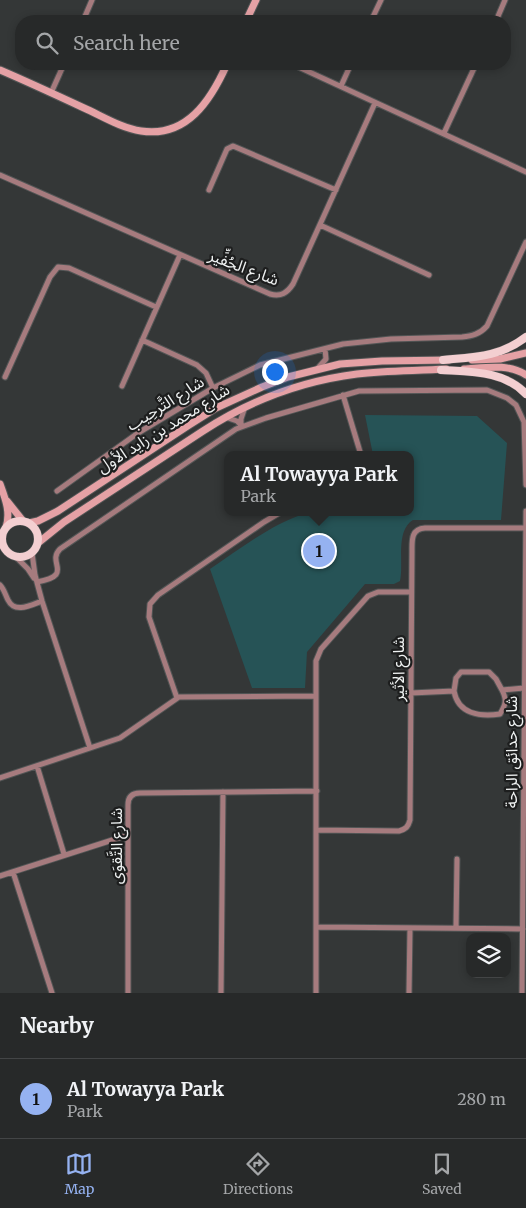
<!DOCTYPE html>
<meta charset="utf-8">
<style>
:root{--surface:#272929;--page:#2f3131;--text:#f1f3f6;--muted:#a4a6a8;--line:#434546;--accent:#95b2f1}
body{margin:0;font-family:Merriweather,"Noto Sans Arabic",serif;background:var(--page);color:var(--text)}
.controls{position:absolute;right:15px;bottom:15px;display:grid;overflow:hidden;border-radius:10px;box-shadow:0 2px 8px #0003}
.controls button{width:45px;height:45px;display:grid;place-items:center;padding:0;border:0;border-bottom:1px solid var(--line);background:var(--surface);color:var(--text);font:25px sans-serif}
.you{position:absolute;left:274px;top:371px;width:18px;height:18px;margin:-12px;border:4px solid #fff;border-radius:50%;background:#1a73e8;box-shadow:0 0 0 8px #1a73e833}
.badge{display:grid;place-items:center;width:32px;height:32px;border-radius:50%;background:var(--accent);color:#111;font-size:16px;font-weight:700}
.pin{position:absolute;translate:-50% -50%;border:2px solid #fff;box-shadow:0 1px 5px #0006}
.popup{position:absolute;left:224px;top:451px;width:190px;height:65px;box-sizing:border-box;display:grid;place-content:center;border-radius:10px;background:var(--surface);filter:drop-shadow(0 1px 4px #0005);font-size:16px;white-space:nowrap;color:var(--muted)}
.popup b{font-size:19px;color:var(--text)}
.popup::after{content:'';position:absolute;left:50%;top:100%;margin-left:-10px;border:10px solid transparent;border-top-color:var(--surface)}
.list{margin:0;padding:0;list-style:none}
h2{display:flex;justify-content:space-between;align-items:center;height:65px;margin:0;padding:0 20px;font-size:21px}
h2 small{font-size:16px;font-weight:400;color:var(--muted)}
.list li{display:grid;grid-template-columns:32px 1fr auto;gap:15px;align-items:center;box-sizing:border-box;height:80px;padding:0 20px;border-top:1px solid var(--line)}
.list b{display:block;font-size:19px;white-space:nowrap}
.list p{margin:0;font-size:16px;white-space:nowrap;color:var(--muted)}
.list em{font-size:16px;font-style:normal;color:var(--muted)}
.icon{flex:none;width:28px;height:28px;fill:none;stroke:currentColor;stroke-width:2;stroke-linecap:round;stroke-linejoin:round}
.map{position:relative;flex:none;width:526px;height:993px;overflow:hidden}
.search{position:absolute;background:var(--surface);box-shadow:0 2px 8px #0003;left:15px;right:15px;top:15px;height:55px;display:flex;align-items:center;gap:12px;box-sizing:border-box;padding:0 18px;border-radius:20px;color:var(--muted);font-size:19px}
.sheet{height:145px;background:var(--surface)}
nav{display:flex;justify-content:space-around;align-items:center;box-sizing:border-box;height:70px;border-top:1px solid var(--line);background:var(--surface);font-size:14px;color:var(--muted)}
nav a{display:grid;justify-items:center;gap:2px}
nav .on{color:var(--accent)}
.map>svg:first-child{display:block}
.green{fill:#265356}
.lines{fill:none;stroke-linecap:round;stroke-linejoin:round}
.street-casing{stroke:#525555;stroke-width:7}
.secondary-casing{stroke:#525555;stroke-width:9}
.primary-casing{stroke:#525555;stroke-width:9}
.street{stroke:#a67b7e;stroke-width:5}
.secondary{stroke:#e5a1a5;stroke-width:7}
.primary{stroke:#f3cfd1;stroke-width:8}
.labels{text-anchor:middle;stroke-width:4.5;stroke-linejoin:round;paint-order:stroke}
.street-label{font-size:16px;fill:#eff2f2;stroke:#1d1e1e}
</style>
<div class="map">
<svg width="526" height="993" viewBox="0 0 526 993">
<rect width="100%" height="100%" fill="#343737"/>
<path class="green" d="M365 415 477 416 507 443 501 520H413C395 531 404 563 400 581L394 584H365L307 652 305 688H252L210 569C241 548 273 523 309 512H410V455H373Z"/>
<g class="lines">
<defs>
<path id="street" d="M83 21 92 0
M371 21 381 0
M496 21 505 0
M292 64 526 172
M341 86 351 64
M51 93 64 64
M444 133 476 64
M0 175 270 294C281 297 287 293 293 284L375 103
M209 190 227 149 233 146 336 190
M320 225 429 275
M142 340 197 365 206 373 213 388
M318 368 326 359 325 349
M5 377 50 277 58 267 69 268 156 307
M122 386 180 255
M343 395 361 455
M225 417 237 421 240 424
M241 427V419L245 407
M57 491 138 433 213 388 260 365 343 344 391 339 462 337C472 336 480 334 487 326L526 242
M32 553 35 575 42 601 90 748
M17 558 28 569 34 578
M37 582C75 575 46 563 60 549L236 429 266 418 359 391 487 390 507 398 516 405 524 422 526 485
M0 585C4 589 5 594 8 600 15 614 31 605 42 601
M454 691C458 714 480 717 500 714 506 704 507 700 502 690
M411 693 454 691 456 678 461 672H489L496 679 502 690 524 688
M177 698 149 617 150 604 158 595 264 522 281 512
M37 766 64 854
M0 778 120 738 179 697 315 696
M316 830 399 831C406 829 408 827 410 820L412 551C412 540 411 529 425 528H526
M13 872 52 993
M0 876 128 835
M317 927 523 929
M456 928 457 859
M128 993V805C128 797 132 793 140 793L317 791
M221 993 223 792
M316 993V661L321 649 368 596 378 592H411
M409 993 410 928
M522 993 526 511"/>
<path id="secondary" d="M246 21 256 0
M0 70C28 82 56 95 84 108 102 116 121 128 141 131 187 138 211 100 227 64
M472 360 500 359 526 353
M464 369C483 368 509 363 526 375
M0 484C5 498 11 512 6 527
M7 501 23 521
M29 523 38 521 58 511 189 425 216 408 262 387 288 377 340 364 382 361 449 360
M38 543 64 522 203 431C249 401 302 381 357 374 387 370 416 371 446 369"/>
<path id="primary" d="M443 360C475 357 500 357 526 337
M441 370C471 372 505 371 526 394
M2 539a18 18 0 1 1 36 0a18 18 0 1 1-36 0Z"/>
</defs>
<use href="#street" class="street-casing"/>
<use href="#secondary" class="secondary-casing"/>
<use href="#primary" class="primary-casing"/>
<use href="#street" class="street"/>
<use href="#secondary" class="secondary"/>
<use href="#primary" class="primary"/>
</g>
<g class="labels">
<g class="street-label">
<text transform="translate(244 267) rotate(21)" y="6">شارع الجُفِّير</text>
<text transform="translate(165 403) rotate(-32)" y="6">شارع التَّرحِيب</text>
<text transform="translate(163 428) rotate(-32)" y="6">شارع محمد بن زايد الأول</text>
<text transform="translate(398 669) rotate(-90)" y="6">شارع الأثير</text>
<text transform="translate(511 752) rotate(-90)" y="6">شارع حدائق الراحة</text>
<text transform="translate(116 846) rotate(-90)" y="6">شارع التَّقوَى</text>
</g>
</g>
</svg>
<div class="controls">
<button><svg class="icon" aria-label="layers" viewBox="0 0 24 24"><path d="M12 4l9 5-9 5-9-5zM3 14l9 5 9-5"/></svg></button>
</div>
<div class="you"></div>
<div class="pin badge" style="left:319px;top:551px">1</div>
<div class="popup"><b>Al Towayya Park</b>Park</div>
<div class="search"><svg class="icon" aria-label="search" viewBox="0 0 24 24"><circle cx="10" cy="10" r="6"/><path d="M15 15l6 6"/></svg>Search here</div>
</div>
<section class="sheet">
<h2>Nearby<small></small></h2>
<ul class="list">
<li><span class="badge">1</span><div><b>Al Towayya Park</b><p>Park</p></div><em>280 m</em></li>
</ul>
</section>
<nav>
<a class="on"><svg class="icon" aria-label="map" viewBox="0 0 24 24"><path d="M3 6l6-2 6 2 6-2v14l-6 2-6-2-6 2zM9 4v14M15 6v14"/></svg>Map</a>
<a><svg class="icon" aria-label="directions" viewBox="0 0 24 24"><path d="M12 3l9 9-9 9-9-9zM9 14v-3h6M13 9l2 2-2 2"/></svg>Directions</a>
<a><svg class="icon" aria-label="saved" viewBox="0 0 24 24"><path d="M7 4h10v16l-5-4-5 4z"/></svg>Saved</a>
</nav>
